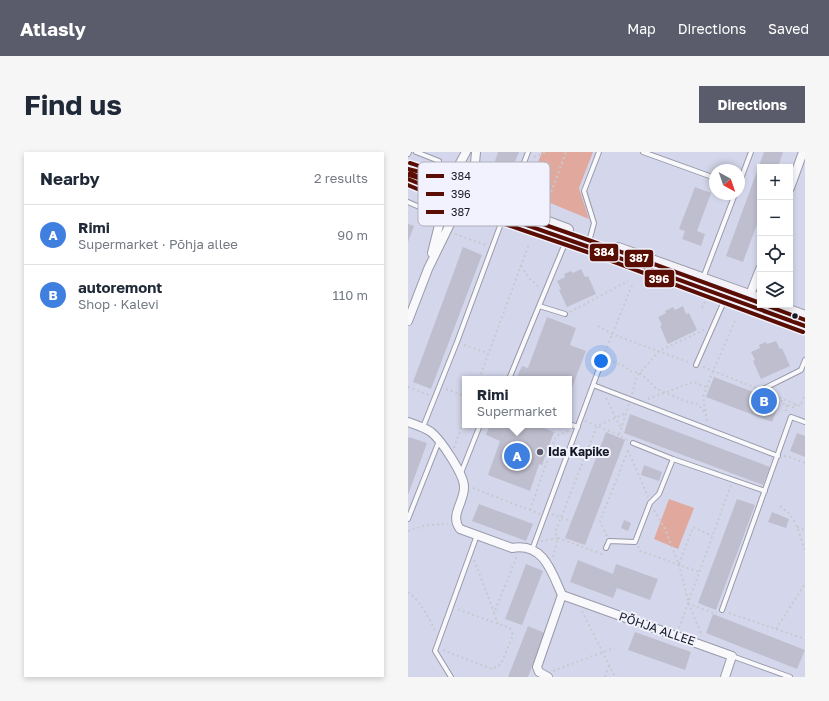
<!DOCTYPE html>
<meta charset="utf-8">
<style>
:root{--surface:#fff;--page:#f6f6f7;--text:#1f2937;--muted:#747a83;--line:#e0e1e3;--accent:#5a5c6b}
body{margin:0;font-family:"Golos Text",sans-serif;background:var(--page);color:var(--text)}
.controls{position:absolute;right:12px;top:12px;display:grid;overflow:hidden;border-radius:0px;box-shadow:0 2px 6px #0003}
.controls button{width:36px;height:36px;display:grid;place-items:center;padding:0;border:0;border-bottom:1px solid var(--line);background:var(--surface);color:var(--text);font:20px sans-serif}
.compass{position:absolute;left:301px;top:12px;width:36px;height:36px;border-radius:50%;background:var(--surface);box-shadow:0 2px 6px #0003;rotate:140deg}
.you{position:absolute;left:193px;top:209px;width:14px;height:14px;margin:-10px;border:3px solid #fff;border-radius:50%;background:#1a73e8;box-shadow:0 0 0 6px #1a73e833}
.badge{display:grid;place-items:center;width:26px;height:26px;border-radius:50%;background:var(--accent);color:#fff;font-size:13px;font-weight:700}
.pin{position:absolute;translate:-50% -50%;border:2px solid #fff;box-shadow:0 1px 4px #0006}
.popup{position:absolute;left:54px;top:224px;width:110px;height:52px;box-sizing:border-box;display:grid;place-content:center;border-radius:0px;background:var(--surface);filter:drop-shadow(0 1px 3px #0005);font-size:13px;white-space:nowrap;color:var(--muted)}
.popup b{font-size:15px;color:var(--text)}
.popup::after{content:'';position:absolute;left:50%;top:100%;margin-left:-8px;border:8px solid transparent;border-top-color:var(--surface)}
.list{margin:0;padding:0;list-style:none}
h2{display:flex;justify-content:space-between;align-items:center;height:52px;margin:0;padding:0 16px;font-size:17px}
h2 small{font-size:13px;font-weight:400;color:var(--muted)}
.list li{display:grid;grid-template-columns:26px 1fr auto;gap:12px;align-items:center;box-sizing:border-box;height:60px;padding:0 16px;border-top:1px solid var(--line)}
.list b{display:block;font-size:15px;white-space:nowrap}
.list p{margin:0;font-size:13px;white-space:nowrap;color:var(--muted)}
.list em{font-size:13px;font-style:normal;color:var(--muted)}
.icon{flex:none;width:22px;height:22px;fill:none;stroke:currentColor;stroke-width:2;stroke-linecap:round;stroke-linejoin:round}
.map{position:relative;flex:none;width:397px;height:525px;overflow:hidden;border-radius:0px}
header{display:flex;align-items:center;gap:24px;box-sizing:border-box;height:56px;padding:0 20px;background:var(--accent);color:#fff}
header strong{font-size:19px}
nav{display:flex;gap:22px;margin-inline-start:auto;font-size:14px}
.intro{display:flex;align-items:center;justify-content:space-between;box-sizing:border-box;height:96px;padding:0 24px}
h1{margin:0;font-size:28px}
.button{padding:10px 18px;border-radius:0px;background:var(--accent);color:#fff;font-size:14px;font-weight:700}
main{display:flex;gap:24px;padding:0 24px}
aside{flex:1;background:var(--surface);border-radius:0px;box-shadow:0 2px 6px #0003}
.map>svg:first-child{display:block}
.green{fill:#e1a89e}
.building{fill:#bfbece}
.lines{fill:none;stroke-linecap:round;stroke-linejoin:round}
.service-casing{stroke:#989aaa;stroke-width:6}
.minor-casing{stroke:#989aaa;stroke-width:10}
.secondary-casing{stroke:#989aaa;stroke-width:14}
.path{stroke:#c8c9cf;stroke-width:2;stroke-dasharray:2 3;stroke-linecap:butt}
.service{stroke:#f9f9fc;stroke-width:4}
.minor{stroke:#f9f9fc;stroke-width:8}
.secondary{stroke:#f4f2f7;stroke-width:12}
.bus-1-casing{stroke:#f1f2fd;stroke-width:7}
.bus-2-casing{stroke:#f1f2fd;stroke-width:7}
.bus-3-casing{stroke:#f1f2fd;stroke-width:7}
.bus-1{stroke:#5a0e03;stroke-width:4}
.bus-2{stroke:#5a0e03;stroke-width:4}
.bus-3{stroke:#5a0e03;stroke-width:4}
.bus-dot{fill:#181926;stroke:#f1f2fd;stroke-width:1.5}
.poi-dot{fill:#5a5c6b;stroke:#f1f2fd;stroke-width:1.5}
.labels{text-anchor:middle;stroke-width:4;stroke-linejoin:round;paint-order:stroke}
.poi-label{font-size:12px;font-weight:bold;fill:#181926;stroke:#f1f2fd;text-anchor:start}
.street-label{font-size:12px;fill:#181926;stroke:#f1f2fd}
.key{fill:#f1f2fd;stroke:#b0b1bc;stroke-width:1}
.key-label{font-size:11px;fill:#181926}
.line-badge{stroke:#f1f2fd;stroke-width:1.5}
.badge-label{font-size:11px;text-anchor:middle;font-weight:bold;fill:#fff}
</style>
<header>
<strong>Atlasly</strong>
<nav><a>Map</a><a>Directions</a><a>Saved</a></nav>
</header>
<div class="intro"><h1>Find us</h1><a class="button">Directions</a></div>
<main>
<aside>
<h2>Nearby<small>2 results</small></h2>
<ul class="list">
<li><span class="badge" style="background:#3f7fe0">A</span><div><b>Rimi</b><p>Supermarket · Põhja allee</p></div><em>90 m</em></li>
<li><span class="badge" style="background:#3f7fe0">B</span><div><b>autoremont</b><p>Shop · Kalevi</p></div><em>110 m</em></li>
</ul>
</aside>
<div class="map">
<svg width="397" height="525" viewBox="0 0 397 525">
<rect width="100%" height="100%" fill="#d4d7eb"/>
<path class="green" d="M134 0H185L171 36 181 67 118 41Z
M41 41a8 8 0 1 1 16 0a8 8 0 1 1-16 0Z
M261 347 286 356 270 397 246 387Z"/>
<path class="building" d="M90 0H111L101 24 84 18Z
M356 0H375L370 15H352V64L335 110 318 104Z
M287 35 303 41 289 79 297 82 293 94 274 87 277 79 271 77Z
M0 72 6 74 0 90Z
M55 95 74 103 23 237 5 230Z
M173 117 177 125 180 124 188 142 159 155 151 138 153 137 149 129 157 125 156 122 163 119 165 121Z
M275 154 278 162 281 161 289 178 260 192 252 174 254 173 250 165 258 161 257 159 265 155 267 158Z
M139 165 168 176 162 193 178 199 161 243V227H108L114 214 120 216Z
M368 189 372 197 374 196 382 214 353 227 345 209 347 208 343 200 352 196 351 193 358 190 359 192Z
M306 225 372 250 364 270 298 245Z
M222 262 362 315 355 333 216 281Z
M82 273H128L146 280 134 313 131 312 122 339 80 323 92 289 78 283Z
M198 280 217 288 177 393 157 386Z
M389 281 397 284V305L382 299Z
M1 285 19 291 0 343V286Z
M236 313 254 320 251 329 233 323Z
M329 347 347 353 308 458 290 451Z
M71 352 125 372 118 389 64 369Z
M364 360 381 367 378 376 360 370Z
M216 368 223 371 220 379 213 376Z
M170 408 205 422 208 412 250 427 242 448 209 436 205 446 162 430Z
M118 412 135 419 114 473 97 467Z
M305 462 397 498 389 517 298 481Z
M120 474 137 481 120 525H100Z
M227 480 283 500 277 518 220 498Z"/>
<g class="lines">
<defs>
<path id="service" d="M8 0 31 9
M235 0 307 26
M0 2 1 0
M331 32 343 0
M0 50 16 57
M100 54 120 0
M182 86 186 71 176 39 191 0
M295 126 327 42
M157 162 131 154 158 89
M288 213 317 147
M101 227 131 154
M185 233 370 304
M353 238 393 218 397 208
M161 272 170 275
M15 275 49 190 95 66
M225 291 265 307 357 339
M53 321 72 273
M0 367 31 289
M198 396 201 389 227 390 242 351 251 342 265 307
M124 398 195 206
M314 458 383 265 397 270
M324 504 382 525
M43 525 27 499 69 383"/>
<path id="minor" d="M45 24 58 0
M65 34 68 0
M382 36 395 0
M24 101 32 69 34 50
M340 148 352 117
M0 169 20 117 42 72 50 58
M0 270C8 273 16 275 23 280 33 288 55 321 56 334 57 350 41 363 52 377L104 396C136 390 144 421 154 443L129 515 131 520 140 525
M154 443 324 504 317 525"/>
<path id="secondary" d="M0 17C11 20 22 25 34 26 39 26 44 23 49 24 61 24 68 35 66 46
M0 27C9 30 18 32 25 38 32 44 34 54 43 57 50 60 58 56 66 57 82 59 98 66 113 71 208 103 302 140 397 174
M66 38 79 48 159 78
M210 97 352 148
M364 153 397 165"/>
</defs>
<use href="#service" class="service-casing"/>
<use href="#minor" class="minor-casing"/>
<use href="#secondary" class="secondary-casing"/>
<path class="path" d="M126 5 138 0
M138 54 158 0
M47 82 78 93
M113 114 121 126 132 136
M383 150V141
M294 156 297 149
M162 160 220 129
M190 174 204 182 283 211
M56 193 80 201
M197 200 225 131
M200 208 216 214 222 219 232 221 249 237 277 249 290 252 298 262
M295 215 348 236
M71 227 121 92
M0 235 21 243
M38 237 57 244
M224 242 229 224 251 199 296 178
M362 242 392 254 397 243
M198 246 213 276
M240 247 285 230 298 235
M374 248 373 251 387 256 388 252
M379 253 377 257 380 261
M177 269 211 283
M299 269 295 245 305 219 327 169
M219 288 211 283 221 252
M46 296 57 265
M220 298 240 345
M376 304 381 305 397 311
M65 336 132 362
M372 354 382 362 389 375 397 398
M122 358 148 284 161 279
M246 358 257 377 271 413 281 452 294 484
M144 362 162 369
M389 375 397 378
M0 379 18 373 40 372
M199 384 192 369 221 296
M133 389 150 386 145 405
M230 394 232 399 291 420
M194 402 150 386 147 381 189 274 218 261
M66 408 86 460
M271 412 285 375 304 384
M0 440C12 449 20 464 27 478
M280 451 305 461 309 460
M174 459 207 525
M321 461 397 487
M90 472 86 461 109 404
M271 476 323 333
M368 477 397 432
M35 498 84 517 93 512 105 483 102 476 49 457
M145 519 206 496
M197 525 201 514"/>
<use href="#service" class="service"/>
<use href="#minor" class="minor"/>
<use href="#secondary" class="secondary"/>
<defs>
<path id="bus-1" d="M0 17 32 25 54 24 60 27 68 40 74 45 87 52 107 59
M0 27 22 36 37 54 43 57 48 58 66 57 90 63 184 96 397 174"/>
<path id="bus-2" d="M0 23C12 26 24 32 37 32 42 32 47 28 52 30 59 32 61 42 66 46 77 56 91 61 105 65
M0 33 19 41 33 58 41 63 49 64 65 63 88 69 182 101 395 180"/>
<path id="bus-3" d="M2 11C12 14 23 19 35 20 43 20 50 15 59 20 66 23 68 30 73 36 81 46 97 50 109 53
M2 21 26 31 32 37 41 49 45 51H67L92 57 186 90 352 151
M357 153 397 168"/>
</defs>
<use href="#bus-1" class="bus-1-casing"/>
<use href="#bus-2" class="bus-2-casing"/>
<use href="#bus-3" class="bus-3-casing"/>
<use href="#bus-1" class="bus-1"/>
<use href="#bus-2" class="bus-2"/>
<use href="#bus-3" class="bus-3"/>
</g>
<circle class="bus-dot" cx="387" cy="164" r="3.5"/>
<circle class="poi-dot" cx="132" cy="300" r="4"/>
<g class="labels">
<g class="poi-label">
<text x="140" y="304">Ida Kapike</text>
</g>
<g class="street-label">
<text transform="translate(249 477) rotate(19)" y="4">PÕHJA ALLEE</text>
</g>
</g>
<rect x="10" y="10" width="132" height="64" rx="6" class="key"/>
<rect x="18" y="22" width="18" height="4" fill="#5a0e03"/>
<rect x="18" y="40" width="18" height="4" fill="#5a0e03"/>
<rect x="18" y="58" width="18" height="4" fill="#5a0e03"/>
<g class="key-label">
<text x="43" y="28">384</text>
<text x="43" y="46">396</text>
<text x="43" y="64">387</text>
</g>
<g class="line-badge">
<rect x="181" y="91" width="30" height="19" rx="4" fill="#5a0e03"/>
<rect x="216" y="97" width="30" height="19" rx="4" fill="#5a0e03"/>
<rect x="236" y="117" width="31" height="19" rx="4" fill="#5a0e03"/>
</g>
<g class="badge-label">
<text x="196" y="104">384</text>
<text x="231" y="110">387</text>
<text x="251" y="131">396</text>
</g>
</svg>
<div class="controls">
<button>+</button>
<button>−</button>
<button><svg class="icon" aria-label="locate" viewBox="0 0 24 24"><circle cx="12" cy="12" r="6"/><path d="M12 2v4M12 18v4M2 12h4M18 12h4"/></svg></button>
<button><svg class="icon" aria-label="layers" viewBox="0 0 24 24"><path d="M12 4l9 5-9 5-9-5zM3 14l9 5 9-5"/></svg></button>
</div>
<svg class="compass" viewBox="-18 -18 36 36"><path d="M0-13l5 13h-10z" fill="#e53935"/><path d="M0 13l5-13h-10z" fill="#747a83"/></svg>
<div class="you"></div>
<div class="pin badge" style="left:109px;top:304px;background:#3f7fe0">A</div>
<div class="popup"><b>Rimi</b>Supermarket</div>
<div class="pin badge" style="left:356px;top:249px;background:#3f7fe0">B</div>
</div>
</main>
